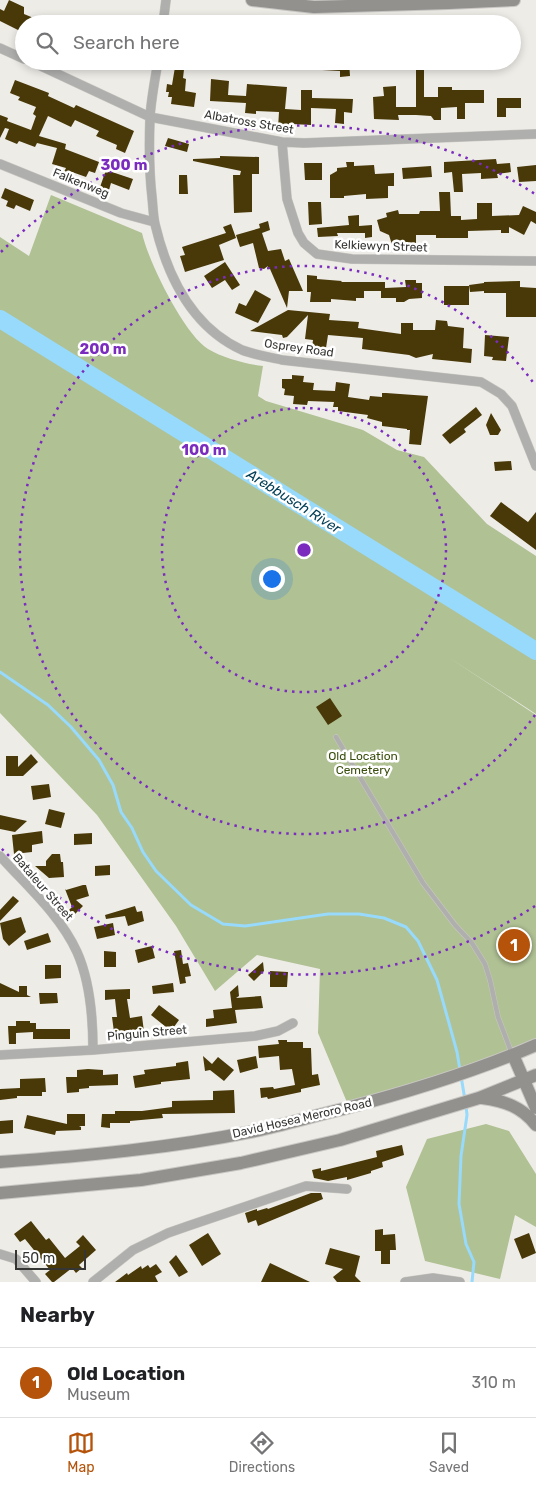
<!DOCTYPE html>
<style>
:root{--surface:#fff;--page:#f6f6f6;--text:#202124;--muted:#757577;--line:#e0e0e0;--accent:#b45309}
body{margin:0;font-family:Rubik,sans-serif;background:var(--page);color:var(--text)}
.scale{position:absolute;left:15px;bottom:12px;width:71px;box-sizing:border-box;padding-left:5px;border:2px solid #353533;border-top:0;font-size:14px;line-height:18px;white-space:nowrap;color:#353533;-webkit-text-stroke:4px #fff;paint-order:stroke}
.you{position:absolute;left:271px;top:578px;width:18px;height:18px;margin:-12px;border:4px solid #fff;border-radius:50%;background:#1a73e8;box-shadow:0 0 0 8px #1a73e833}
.badge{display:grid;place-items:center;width:32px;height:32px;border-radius:50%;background:var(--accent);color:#fff;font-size:16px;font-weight:700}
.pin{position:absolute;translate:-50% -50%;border:2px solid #fff;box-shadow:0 1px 5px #0006}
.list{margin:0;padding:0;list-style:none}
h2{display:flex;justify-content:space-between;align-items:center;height:65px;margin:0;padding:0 20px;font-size:21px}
h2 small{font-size:16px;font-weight:400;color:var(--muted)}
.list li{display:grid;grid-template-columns:32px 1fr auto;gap:15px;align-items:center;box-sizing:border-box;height:70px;padding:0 20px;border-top:1px solid var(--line)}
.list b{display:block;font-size:19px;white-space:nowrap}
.list p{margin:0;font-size:16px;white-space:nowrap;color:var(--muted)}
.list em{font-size:16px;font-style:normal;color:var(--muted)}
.icon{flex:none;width:28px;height:28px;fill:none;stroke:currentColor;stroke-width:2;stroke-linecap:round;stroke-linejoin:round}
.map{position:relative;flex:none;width:536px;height:1282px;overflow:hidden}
.search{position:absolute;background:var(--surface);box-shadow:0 2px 8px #0003;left:15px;right:15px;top:15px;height:55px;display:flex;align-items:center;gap:12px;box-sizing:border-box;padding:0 18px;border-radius:28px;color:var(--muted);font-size:19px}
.sheet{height:135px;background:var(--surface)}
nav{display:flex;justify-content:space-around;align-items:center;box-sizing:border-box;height:70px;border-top:1px solid var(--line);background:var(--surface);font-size:14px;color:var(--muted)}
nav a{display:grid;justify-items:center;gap:2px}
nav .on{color:var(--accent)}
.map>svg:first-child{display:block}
.green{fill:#b0c194}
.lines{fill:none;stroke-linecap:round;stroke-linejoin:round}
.stream{stroke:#97dafc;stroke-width:3}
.river{stroke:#97dafc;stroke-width:18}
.building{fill:#493908}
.lane-casing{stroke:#c9c7c3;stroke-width:5.5}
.street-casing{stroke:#c9c7c3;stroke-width:10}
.secondary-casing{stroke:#c9c7c3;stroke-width:14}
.lane{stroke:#afafad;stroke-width:4.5}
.street{stroke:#afafad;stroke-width:9}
.secondary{stroke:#92918e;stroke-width:12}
.ring{fill:none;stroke:#7b2cbf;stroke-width:2.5;stroke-dasharray:2.5 5}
.labels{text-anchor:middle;stroke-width:5;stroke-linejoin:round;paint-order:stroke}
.street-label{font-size:12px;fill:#353533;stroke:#fff}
.park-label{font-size:12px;fill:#3a4e0d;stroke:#fff}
.water-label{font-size:14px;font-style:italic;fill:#013d54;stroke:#fff}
.centre{fill:#7b2cbf;stroke:#fff;stroke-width:2.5}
.ring-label{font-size:15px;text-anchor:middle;font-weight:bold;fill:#7b2cbf;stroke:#fff;stroke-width:5;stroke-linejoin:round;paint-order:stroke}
</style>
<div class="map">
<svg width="536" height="1282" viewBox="0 0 536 1282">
<rect width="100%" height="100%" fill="#eeece7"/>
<path class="green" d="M51 195 142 233C148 261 184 334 208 349 223 358 246 364 263 366L258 396 266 401 363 430 397 450 424 457 487 524 536 556V714L445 655 536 715V1045L349 1107 318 1033 320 969 257 955 215 991 176 926 97 815 0 713V237L29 256Z
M486 1124 509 1131 536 1174V1227L515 1215 500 1279 425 1261 406 1187 427 1139Z"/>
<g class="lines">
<path class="stream" d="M0 672 48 705 71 727 99 760 113 785 121 812 132 828 143 852 156 871 191 905 223 924 245 926 328 914H359L384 918 406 927 418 941 437 980 457 1052 460 1070
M461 1076 465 1100
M466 1106 467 1115 461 1156 459 1204 466 1244 474 1262 472 1282"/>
<path class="river" d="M0 319 536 651"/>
</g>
<path class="building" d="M9 0 24 7V14L48 24H24V33L0 21V9L4 11Z
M176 61H185L183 78 186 79 185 91 196 93 194 107 171 104 172 97H168L169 92H166L167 84 172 85Z
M305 61H349L350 76 340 77V71L304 69Z
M416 61 424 63V97H438V87H452V90H484V103H465V119H457V107L441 108V120H434L431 116 416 115H398L399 120 374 119 373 97 384 96 383 87 396 86V107H416V70H412L411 63H416Z
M211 79 229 81 228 95 246 96 247 84 287 87 285 109 301 110V90H312V98L353 99 352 113 344 112V124L335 123 336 109 311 108V125L292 124V130L278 128 279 112 256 111V114L245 113 246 103 210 101Z
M15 80 49 93 48 96 74 108 76 105 134 131 125 153 116 149 117 145 96 136 99 131 75 120 71 127 48 116 39 136 66 144 65 149 99 162 95 173 89 171 86 177 72 172 71 177 63 174 66 168 52 164 57 148 37 143 35 147 19 141 17 144 5 139 9 129 5 128 0 138V115L8 118 7 121 31 130 36 116 33 114 36 107 18 100 20 97 10 93Z
M497 98H521V108H506V117H497Z
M168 138 189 144 187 152 165 146Z
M220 156 259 157V174H252V212L234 213 233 175H240L241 171 193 161V159L220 158Z
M496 159 497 164 510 163 511 172 497 174 498 178 481 179V173L462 174 463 192H454L452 172 444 173V162Z
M346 162H354V166L374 165 375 174 394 173V186H388V198L366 199V194L344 196V198H330V175L337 171V168L347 167Z
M304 163H322V180H305Z
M536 165V181L519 182 517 167Z
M431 166 432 177 403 179 402 168Z
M106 170 133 179 129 190 111 183 109 190 100 187Z
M179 175H187L188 194H179Z
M5 188 34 200 30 211 16 205 14 209 6 206 8 201 1 198Z
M439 192H450L451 216H461V220L477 219V203H492V216L519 215 523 206 536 212V224L531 221 524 235 509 227V233H501V230L468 231V238H436V235H416V243H407V248H393L389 235 380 231 377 220 387 217 386 213 398 210 399 214H419L420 211H440Z
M308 202H321L322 224 309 225Z
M359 215V226L372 225V237L365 238V233H337L338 236 318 237 317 228 349 225 348 216Z
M268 221 270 230 262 233 268 251 281 249 285 261 289 259 303 291H289L287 308 270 269H267L268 266 264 269 259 268 253 243 240 247 236 235 260 228 259 224Z
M231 224 236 238 219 245 224 260 185 272 180 256 185 255 182 247 226 233 223 227Z
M225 262 240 285 232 290 225 280 212 288 204 276Z
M307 275 317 276V279L342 281 341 282H385V288L406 287 405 280H416V283H422V298L409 299 404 302H396V298H381V291H364V298H356V301L331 299V302H310L311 292H307Z
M520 281V287L536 288V317H506V293H484V291L470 292 469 285 484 283V282Z
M444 286H469V305H444Z
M255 290 271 299 258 323 235 313 239 303 246 306Z
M288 310 330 314 329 320 359 322 358 328 401 334V323H413V330H435L436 320 447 321 448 326 464 328 463 348 472 349 471 363 432 359 433 354 416 358 409 355 362 349 363 338 328 335 326 348 312 347 313 340 305 339 308 315 287 337 283 338 282 335 250 331Z
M485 335 509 337 506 361 492 360 493 357 484 356Z
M292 375 304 376 303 382 314 383 313 390 335 391 336 382 350 384 348 397 369 400 370 396 382 397V393H386L428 396 421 445 409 444 410 430H407V429L382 426V422L367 418 368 415 338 411V407H333L334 402 308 401 307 405 293 404 294 396 284 395 285 389 282 388V379H292Z
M476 407 482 415 464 429 466 432 450 444 442 435Z
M491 413 501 430 498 435H490L486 425Z
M511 461 512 470 495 471 494 462Z
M501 502 528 522 536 512V550L490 516Z
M330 698 342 716 328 725 316 707Z
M31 754 38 762 23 776H6V756H18V767Z
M49 784 51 797 33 800 31 786Z
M49 809 65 813 61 828 45 824Z
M0 815 27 821 15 832 0 829Z
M42 831 43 843 32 845V852L14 854 12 835Z
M92 833V844L74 845V834Z
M52 854H60L61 862H63L64 877 49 878 35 866H46V861Z
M110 865V875L95 876V866Z
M83 885H86L89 896 76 900 83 906 73 916 68 911 72 907 65 889 66 890Z
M13 896 19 901 0 921V910Z
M135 906 137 912 142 911 144 921 128 926 125 916 106 919 105 915Z
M21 917 26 932 9 946 3 939 0 923Z
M113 923 115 935 97 939 94 927Z
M48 933 51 942 27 950 24 941Z
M152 946 155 958 138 963 135 950Z
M181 950 183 964 188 963 191 976 185 977 186 983 180 984 174 951Z
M104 951 116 952V967H104Z
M263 962 264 971 254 981 248 975Z
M45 965H61V978L45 979Z
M270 971 288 972 287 987H270Z
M0 983 19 992V986H27V995L31 997H0Z
M173 983 174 992 153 994 152 986Z
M238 985 239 996 236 998 261 996 263 1008 235 1010 237 1023 206 1027V1019L214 1018 213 1010 232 1008 230 992Z
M130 989V999H127L130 1018 142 1016 144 1032 119 1036 118 1031 114 1032 112 1017H117L115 999 105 1000V990Z
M39 993H57L58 1003 40 1004Z
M159 1005 179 1020 171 1031 151 1015Z
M16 1021H30V1023H36V1029H70V1039H33V1032L16 1033V1044H9L8 1026H16Z
M278 1040H287V1042H303V1048H311L312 1075 318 1074 320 1085 301 1089V1092L268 1099 267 1097 261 1098 260 1088 273 1087 274 1089 295 1085 292 1069 280 1070 279 1056 259 1058 258 1046 279 1044Z
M203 1056 212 1064 218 1057 234 1070 224 1081 210 1070 205 1071Z
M256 1056 258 1068 240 1073 237 1060Z
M188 1061 190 1079 161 1082V1084L135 1088 133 1076 145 1074 144 1070 176 1066V1063Z
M88 1069 103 1070V1075L118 1074V1085L89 1086V1088L79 1089V1092L67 1093 66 1077H77V1070Z
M45 1078 46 1092H42V1096H17V1098L0 1100V1089L20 1088V1079Z
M234 1090 235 1113 162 1114 163 1118 130 1121V1123H110V1128L101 1127 102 1114H115V1111H142L172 1107V1101L213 1100V1091Z
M67 1114H85V1126H79L81 1127V1130L56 1131 55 1135 24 1128 27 1115 67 1124Z
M13 1120V1133L0 1134V1121Z
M402 1145 404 1155 382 1162 383 1167 371 1171V1173L347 1180V1177L328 1181 314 1178 312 1170 321 1168V1171L377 1157 376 1151Z
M311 1193H321L323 1199 258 1226 256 1220 248 1223 245 1213 257 1209V1211L267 1208 268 1209Z
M31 1221 46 1240 49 1238 65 1258 80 1246 76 1242 83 1235 96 1250 79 1265 82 1268 76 1273 72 1268 54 1282H52L45 1274 50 1270 25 1239 20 1242 14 1234Z
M383 1229V1235L395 1234 396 1250H390V1264H381V1251H375V1230Z
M208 1233 221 1254 202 1266 189 1245Z
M529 1233 536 1253 522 1259 514 1239Z
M330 1248 360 1256 355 1276 361 1282H337L333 1277 343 1269 325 1264Z
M176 1255 188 1272 179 1277 169 1262Z
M270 1263 310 1282H261Z
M156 1264 162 1272 155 1276 158 1282H115L127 1273 128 1275 141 1266 142 1269 148 1265 150 1268Z"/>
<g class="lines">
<defs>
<path id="lane" d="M336 737 423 883 455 925 472 943 485 964 490 980 498 1017 512 1054"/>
<path id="street" d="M163 24 166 0
M0 48 24 59
M30 61 150 117 282 142 304 143 536 134
M158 61C155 80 151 99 150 118 149 144 149 171 152 197 153 206 153 215 155 224 167 275 192 327 242 350 255 355 269 357 282 360L481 382 501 394 512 406 536 466
M282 142 287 199 298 233 304 243 317 254 352 259 536 261
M0 164 121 213 154 222
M0 856C27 886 60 915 77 952 90 981 93 1018 93 1050
M0 1055 93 1050 255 1036 278 1031 293 1023
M0 1254 16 1259 36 1282
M93 1282 133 1250 168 1233 188 1226 306 1186 347 1189
M405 1282 433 1278 460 1282"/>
<path id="secondary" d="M252 0 314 7 449 3 514 0
M513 1055 536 1108
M482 1098C505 1101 522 1107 536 1125
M0 1162C85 1156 171 1148 255 1131 284 1125 313 1116 343 1109 408 1092 474 1072 536 1045
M0 1193 141 1180 241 1163 340 1140 479 1098 536 1075"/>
</defs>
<use href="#lane" class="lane-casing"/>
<use href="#street" class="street-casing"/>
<use href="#secondary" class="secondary-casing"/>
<use href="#lane" class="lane"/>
<use href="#street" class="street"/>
<use href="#secondary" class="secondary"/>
</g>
<g class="ring">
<circle cx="304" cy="550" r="142"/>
<path d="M535 715A284 284 0 1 1 535 385"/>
<path d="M535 906A425 425 0 0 1 1 848M1 252A425 425 0 0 1 535 194"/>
</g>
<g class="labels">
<g class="street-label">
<text transform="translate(249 122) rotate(10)" y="4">Albatross Street</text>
<text transform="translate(81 183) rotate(22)" y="4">Falkenweg</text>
<text transform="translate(381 246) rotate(2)" y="4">Kelkiewyn Street</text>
<text transform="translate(299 348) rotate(8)" y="4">Osprey Road</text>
<text transform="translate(43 887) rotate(49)" y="4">Bataleur Street</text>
<text transform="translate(147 1033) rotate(-5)" y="4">Pinguin Street</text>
<text transform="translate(302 1118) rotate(-13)" y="4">David Hosea Meroro Road</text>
</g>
<g class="park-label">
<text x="363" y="760">Old Location<tspan x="363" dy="14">Cemetery</tspan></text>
</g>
<g class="water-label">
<text transform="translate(294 501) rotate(32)" y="5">Arebbusch River</text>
</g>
</g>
<circle cx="304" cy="550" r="8" class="centre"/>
<g class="ring-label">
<text x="124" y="170">300 m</text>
<text x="103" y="354">200 m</text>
<text x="204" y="455">100 m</text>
</g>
</svg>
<div class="scale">50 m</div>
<div class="you"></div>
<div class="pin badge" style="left:514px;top:945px">1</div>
<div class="search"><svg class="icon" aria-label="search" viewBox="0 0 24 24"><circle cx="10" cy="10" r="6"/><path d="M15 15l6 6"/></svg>Search here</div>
</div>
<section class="sheet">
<h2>Nearby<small></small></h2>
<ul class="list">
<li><span class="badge">1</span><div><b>Old Location</b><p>Museum</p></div><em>310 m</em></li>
</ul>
</section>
<nav>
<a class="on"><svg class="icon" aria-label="map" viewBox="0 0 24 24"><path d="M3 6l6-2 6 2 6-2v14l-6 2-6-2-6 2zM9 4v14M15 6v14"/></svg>Map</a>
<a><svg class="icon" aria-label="directions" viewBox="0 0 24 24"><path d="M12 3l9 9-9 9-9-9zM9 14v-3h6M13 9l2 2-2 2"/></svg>Directions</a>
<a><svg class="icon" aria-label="saved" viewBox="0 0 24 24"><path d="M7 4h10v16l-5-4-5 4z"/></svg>Saved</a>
</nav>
